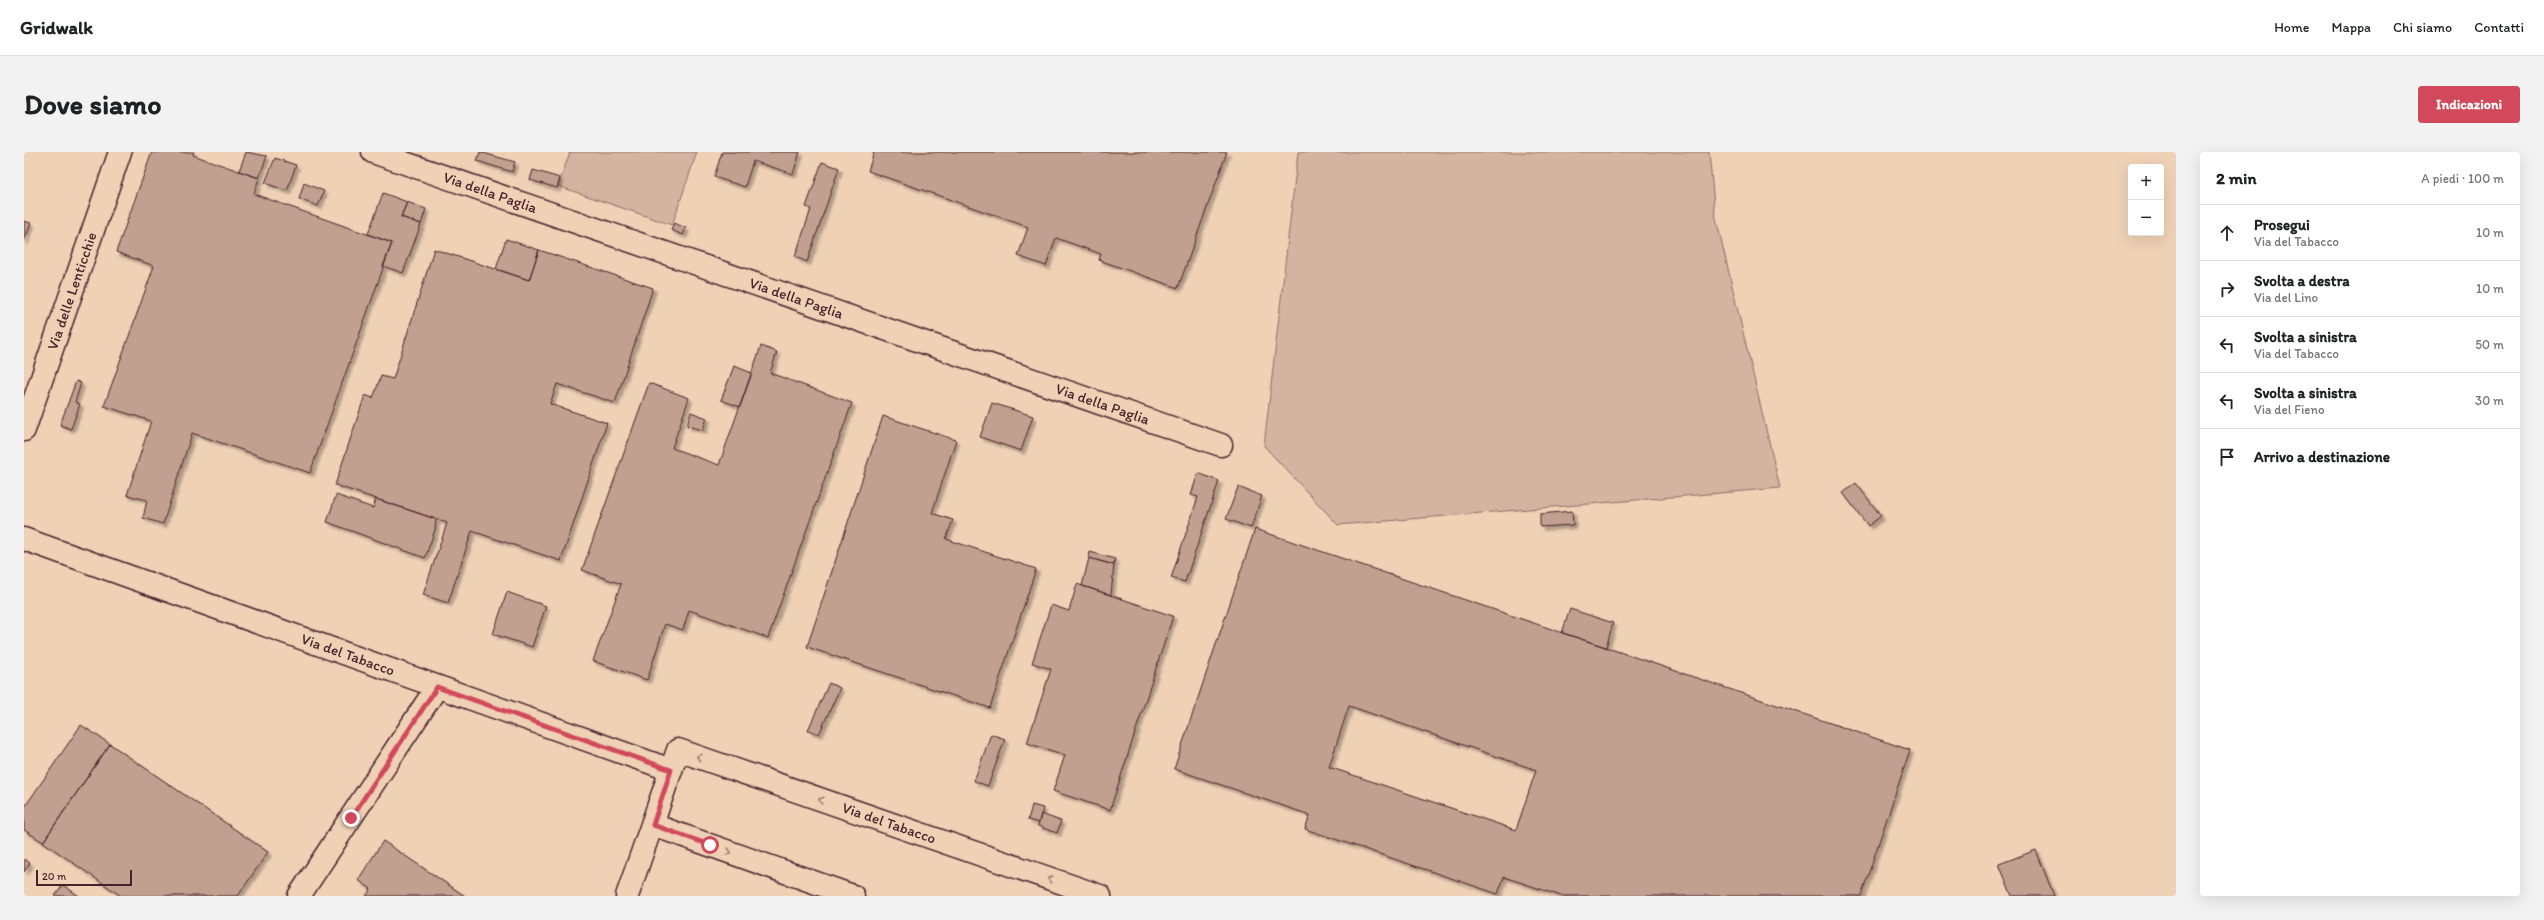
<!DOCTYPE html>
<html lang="it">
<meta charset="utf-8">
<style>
:root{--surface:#fff;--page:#f2f2f2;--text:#202124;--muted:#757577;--line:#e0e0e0;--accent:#d1495b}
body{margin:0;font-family:Itim,sans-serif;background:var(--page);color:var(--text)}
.controls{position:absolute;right:12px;top:12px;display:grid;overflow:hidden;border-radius:4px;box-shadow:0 4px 16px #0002}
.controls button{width:36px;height:36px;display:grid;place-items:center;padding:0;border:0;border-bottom:1px solid var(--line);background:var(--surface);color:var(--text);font:20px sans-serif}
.scale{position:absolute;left:12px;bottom:10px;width:96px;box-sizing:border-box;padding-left:4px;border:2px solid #4a1f2b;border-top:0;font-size:11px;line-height:14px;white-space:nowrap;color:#4a1f2b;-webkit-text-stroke:3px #efd2b6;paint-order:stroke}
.stop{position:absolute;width:12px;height:12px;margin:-9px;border:3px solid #d1495b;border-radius:50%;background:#fff}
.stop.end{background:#d1495b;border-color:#fff;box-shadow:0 1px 4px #0008}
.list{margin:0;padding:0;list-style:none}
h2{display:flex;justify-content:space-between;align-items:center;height:52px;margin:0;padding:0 16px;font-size:17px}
h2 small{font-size:13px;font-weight:400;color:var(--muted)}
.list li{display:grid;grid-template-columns:26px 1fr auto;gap:12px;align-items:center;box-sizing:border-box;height:56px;padding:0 16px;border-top:1px solid var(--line)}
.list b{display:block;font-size:15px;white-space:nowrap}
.list p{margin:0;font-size:13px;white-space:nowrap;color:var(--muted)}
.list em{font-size:13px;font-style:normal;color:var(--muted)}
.icon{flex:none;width:22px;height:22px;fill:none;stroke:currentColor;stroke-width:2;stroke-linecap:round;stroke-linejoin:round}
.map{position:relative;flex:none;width:2152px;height:744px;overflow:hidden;border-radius:4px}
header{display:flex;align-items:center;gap:24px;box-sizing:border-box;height:56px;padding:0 20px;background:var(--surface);border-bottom:1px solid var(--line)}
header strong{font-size:19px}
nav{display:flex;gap:22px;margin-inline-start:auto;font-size:14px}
.intro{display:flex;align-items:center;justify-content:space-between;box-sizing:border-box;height:96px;padding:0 24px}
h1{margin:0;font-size:28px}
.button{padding:10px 18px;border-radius:4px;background:var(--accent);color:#fff;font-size:14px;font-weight:700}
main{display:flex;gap:24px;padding:0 24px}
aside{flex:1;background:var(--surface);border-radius:4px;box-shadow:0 4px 16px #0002}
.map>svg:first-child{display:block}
.green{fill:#d4b4a0;stroke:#8f6a66}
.building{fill:#c1a08f;stroke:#4a1f2b;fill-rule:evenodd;filter:url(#shadow)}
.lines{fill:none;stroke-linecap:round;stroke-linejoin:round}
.minor-casing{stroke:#4a1f2b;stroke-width:25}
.minor{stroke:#efd2b6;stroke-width:22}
.oneway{stroke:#9c7870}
.route{stroke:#d1495b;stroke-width:5}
.labels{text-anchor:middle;stroke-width:3.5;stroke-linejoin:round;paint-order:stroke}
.street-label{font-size:15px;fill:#4a1f2b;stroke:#efd2b6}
</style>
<header>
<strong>Gridwalk</strong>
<nav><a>Home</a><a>Mappa</a><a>Chi siamo</a><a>Contatti</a></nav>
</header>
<div class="intro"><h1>Dove siamo</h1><a class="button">Indicazioni</a></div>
<main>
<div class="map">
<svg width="2152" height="744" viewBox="0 0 2152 744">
<defs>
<filter id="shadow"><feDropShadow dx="3.5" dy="3.5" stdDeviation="1" flood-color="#0004"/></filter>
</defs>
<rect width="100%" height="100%" fill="#efd2b6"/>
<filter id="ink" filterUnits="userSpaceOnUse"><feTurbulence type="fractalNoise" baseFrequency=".025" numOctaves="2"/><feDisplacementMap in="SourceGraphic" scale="8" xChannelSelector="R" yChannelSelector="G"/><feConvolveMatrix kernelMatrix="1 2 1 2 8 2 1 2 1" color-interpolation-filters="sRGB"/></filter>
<g filter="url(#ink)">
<path class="green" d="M546 0H673L648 73 534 34Z
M1274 0H1685L1691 62 1756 336 1314 373 1240 294Z"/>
<path class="building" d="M128 0H170L169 3 235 26 230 42 368 91 286 321 168 281 139 372 119 366 123 348 103 343 127 269 80 254 130 114 92 100Z
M222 0 243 4 235 26 215 19Z
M456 0 491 10 488 20 453 9Z
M698 0H776L769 22 729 9 721 35 690 25Z
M850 0H1203L1154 136 1075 108 1077 102 1032 86 1022 114 994 104 1004 75 844 19Z
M251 6 272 13 263 39 241 31Z
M798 10 815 16 783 110 771 105 787 57 782 55Z
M509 18 536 26 533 36 506 28Z
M280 31 300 39 294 54 275 47Z
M359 41 383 50 377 65 397 72 379 121 359 114 368 91 344 82Z
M383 50 402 57 397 72 377 65Z
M0 69 7 71 0 90Z
M650 71 662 76 659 83 647 78Z
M482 87 515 98 505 128 472 117Z
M410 97 505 128 515 98 629 136 591 251 533 232 526 252 583 271 537 409 448 379 424 451 399 443 423 371 311 333 341 243 349 246 357 224 369 227Z
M737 194 753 200 746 221 828 251 744 486 665 458 659 478 641 472 623 528 569 509 597 432 558 418 625 231 665 246 648 296 695 313Z
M710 214 728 221 716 255 697 248Z
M52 229 57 231 51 250 56 252 47 277 36 273Z
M968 251 1009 264 997 299 956 285Z
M667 260 683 266 679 278 663 274Z
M859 264 932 288 908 361 929 368 922 387 1012 417 966 556 783 495Z
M1174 321 1195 329 1161 430 1147 426 1174 345 1167 343Z
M1832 331 1857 364 1844 374 1819 341Z
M1214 335 1238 344 1227 376 1202 367Z
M312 343 349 356 352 347 412 367 411 378 401 406 303 370Z
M1548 359 1549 373 1516 375V362Z
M1231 377 1886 598 1837 744H1537L1480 725 1474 742 1281 677 1286 663 1150 617ZM1325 554 1512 618 1492 678 1305 615Z
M1066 400 1091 407 1090 413 1065 406Z
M1065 406 1090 413 1087 443 1058 434Z
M1053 432 1149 464 1086 658 1029 639 1041 603 1003 591 1027 517 1008 511 1027 453 1045 459Z
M483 440 522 454 508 495 469 482Z
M1546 457 1589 471 1582 495 1538 481Z
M805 531 816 536 795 582 784 578Z
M57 573 86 592 19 690 0 678V656Z
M967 582 981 587 964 634 950 629Z
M86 592 244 700 214 744H97L19 690Z
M1008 653 1019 656 1015 671 1004 668Z
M1017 662 1037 669 1033 681 1014 674Z
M359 689 441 744H342L347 737 334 728Z
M2012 698 2030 744H1988L1975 712Z
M0 707 6 711 0 720Z
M39 733 55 744H31Z"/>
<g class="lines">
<defs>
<g id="minor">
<path id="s1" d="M349 0 1197 293"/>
<path id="s2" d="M0 278 96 0"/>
<path id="s3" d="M0 387 647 618"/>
<path d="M629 673 829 744"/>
<path d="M275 744 413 535"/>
<path id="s4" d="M603 744 654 598 1076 744"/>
</g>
</defs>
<use href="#minor" class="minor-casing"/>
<use href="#minor" class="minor"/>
</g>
<defs><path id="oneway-chevron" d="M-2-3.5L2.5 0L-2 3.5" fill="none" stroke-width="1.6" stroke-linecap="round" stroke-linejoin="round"/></defs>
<g class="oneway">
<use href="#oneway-chevron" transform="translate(675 605) rotate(-161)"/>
<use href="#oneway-chevron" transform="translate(797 648) rotate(-161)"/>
<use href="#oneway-chevron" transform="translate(705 700) rotate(19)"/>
<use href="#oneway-chevron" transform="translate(1026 727) rotate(-161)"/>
</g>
</g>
<g class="lines" filter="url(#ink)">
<path class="route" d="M327 666 413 535 647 618 629 673 686 693"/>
</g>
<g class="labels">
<g class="street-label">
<text dy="5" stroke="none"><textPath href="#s1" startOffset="124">Via della Paglia</textPath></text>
<text dy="5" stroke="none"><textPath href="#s2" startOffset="147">Via delle Lenticchie</textPath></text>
<text dy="5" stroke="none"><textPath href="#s1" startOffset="448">Via della Paglia</textPath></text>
<text dy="5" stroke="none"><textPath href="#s1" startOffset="772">Via della Paglia</textPath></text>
<text dy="5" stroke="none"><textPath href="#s3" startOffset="344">Via del Tabacco</textPath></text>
<text dy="5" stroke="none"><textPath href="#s4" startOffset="378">Via del Tabacco</textPath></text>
</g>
</g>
</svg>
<div class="controls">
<button>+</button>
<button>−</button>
</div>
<div class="scale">20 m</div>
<div class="stop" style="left:686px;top:693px"></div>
<div class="stop end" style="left:327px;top:666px"></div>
</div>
<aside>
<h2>2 min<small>A piedi · 100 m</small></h2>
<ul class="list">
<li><svg class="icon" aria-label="ahead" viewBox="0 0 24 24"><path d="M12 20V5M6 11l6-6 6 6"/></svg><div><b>Prosegui</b><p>Via del Tabacco</p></div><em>10 m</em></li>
<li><svg class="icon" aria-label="right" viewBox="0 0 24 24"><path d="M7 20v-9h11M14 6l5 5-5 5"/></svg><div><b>Svolta a destra</b><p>Via del Lino</p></div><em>10 m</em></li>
<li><svg class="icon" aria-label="left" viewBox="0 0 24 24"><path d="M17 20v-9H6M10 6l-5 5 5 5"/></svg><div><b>Svolta a sinistra</b><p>Via del Tabacco</p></div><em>50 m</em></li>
<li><svg class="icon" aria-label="left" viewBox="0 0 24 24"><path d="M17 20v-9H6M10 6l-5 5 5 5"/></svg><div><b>Svolta a sinistra</b><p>Via del Fieno</p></div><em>30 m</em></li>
<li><svg class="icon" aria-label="arrive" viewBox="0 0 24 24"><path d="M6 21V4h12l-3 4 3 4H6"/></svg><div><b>Arrivo a destinazione</b></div></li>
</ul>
</aside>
</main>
